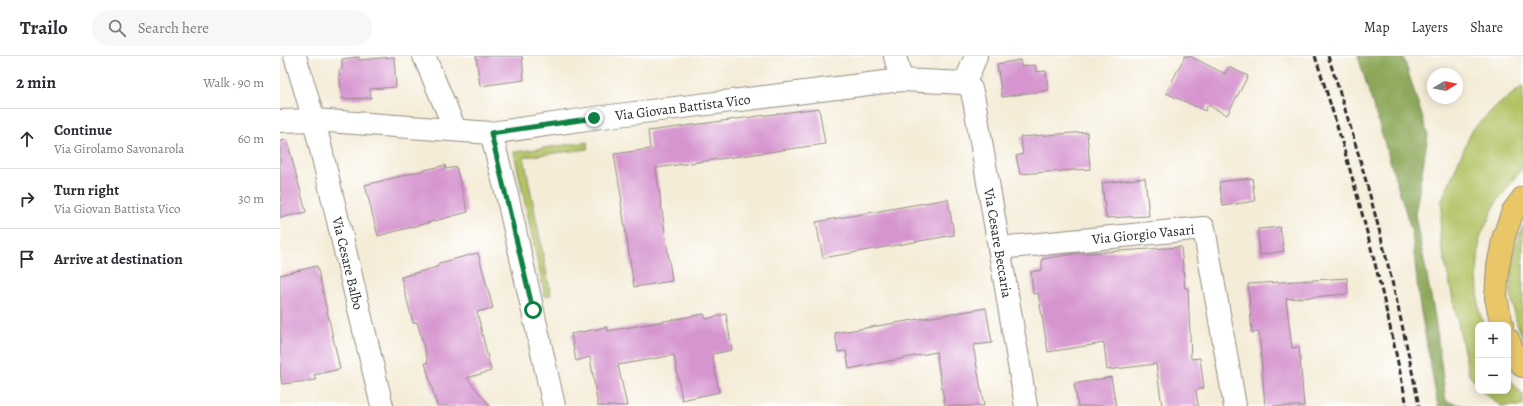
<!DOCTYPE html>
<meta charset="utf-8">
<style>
:root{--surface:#fff;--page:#f7f7f7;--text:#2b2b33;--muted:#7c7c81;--line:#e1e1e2}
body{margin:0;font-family:Alegreya,serif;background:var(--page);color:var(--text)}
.controls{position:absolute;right:12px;bottom:12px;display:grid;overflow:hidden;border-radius:8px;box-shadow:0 2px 10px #0003}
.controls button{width:36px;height:36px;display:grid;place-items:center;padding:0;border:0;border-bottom:1px solid var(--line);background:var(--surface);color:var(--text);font:20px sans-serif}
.compass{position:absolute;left:1147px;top:12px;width:36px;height:36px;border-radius:50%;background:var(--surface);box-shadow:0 2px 10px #0003;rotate:80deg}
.stop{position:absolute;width:12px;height:12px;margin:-9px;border:3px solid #0b8043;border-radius:50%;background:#fff}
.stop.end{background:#0b8043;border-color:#fff;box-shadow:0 1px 4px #0008}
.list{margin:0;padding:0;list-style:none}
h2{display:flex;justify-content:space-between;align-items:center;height:52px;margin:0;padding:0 16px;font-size:17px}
h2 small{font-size:13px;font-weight:400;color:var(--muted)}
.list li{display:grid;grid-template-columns:26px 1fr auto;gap:12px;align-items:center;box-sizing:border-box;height:60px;padding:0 16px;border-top:1px solid var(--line)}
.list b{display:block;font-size:15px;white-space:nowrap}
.list p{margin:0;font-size:13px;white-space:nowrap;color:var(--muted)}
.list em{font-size:13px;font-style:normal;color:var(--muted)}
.icon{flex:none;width:22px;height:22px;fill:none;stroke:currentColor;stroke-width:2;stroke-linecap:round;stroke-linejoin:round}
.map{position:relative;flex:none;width:1243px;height:350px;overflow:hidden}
header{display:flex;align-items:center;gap:24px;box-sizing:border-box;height:56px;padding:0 20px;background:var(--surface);border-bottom:1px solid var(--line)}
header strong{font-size:19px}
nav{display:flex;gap:22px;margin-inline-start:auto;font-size:14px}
.search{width:280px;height:36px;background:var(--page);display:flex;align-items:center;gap:10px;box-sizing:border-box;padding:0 14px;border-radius:22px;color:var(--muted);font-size:15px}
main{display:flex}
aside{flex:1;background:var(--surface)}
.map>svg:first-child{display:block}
.green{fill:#b2c265;stroke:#6e7648}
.forest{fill:#8da85a;stroke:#5c6a42}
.building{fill:#d695cf}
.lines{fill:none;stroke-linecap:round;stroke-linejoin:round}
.minor-casing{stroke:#908c81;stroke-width:24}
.highway-casing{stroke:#908c81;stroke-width:24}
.minor{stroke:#fff;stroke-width:22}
.highway{stroke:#e9c769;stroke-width:22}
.rail{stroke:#2b2b2b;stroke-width:3;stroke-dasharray:6 3;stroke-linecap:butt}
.route{stroke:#0b8043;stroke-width:5}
.labels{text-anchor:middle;stroke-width:3.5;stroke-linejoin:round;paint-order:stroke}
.street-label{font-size:14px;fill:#2b2b2b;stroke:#fff}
</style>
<header>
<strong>Trailo</strong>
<div class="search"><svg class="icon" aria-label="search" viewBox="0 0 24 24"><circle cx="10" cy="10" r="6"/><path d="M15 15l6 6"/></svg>Search here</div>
<nav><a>Map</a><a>Layers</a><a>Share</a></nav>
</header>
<main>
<aside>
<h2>2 min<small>Walk · 90 m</small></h2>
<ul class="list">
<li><svg class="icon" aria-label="ahead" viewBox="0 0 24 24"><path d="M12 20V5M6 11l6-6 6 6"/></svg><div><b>Continue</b><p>Via Girolamo Savonarola</p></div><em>60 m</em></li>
<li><svg class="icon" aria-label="right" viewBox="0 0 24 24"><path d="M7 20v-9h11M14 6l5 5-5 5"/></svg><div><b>Turn right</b><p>Via Giovan Battista Vico</p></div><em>30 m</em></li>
<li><svg class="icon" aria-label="arrive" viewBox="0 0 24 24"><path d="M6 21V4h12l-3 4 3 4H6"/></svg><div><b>Arrive at destination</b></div></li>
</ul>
</aside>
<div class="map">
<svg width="1243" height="350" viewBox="0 0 1243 350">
<rect width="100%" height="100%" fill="#fff"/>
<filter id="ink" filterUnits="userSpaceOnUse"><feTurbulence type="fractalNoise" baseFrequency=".025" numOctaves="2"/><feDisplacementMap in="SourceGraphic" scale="8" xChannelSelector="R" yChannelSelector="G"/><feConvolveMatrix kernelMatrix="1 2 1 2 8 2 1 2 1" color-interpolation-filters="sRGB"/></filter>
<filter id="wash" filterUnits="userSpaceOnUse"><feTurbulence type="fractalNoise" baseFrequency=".012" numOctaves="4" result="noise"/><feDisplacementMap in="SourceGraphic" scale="16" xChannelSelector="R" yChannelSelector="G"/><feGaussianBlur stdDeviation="0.9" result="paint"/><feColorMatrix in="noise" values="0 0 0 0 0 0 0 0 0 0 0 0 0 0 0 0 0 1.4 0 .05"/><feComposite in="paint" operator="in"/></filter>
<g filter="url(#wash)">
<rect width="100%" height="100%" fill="#f4ecd7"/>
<path class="green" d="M1243 30V111L1216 147 1200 181 1197 217 1199 254 1203 269H1198V330L1189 319 1160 182 1162 144 1192 74 1214 52Z
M307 86 308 93 244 101 271 239 265 241 234 96Z
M1243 170V283C1227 247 1226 206 1243 170Z
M1228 321 1243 339V350H1221L1202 335H1228Z"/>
<path class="forest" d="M1078 0H1123L1148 79 1135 159 1155 261 1166 345 1184 350H1158L1139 245 1132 177Z"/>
<g id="blocks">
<path class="building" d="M196 0H242L244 24 200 30Z
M905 0H910L945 18 949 11 968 20 947 59 928 49 925 55 886 37Z
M79 1V4L114 1 116 31 90 33 91 42 62 43 59 14 62 13V3Z
M740 4 741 10 755 9 756 16 766 15 768 34 722 41 717 8Z
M539 52 545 88 376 112 392 225 354 231 341 146 342 145 334 98 370 93 368 75Z
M807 76 810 113 740 118 736 100 743 98 740 81Z
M7 84 26 156 0 162V85Z
M165 109 166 113 176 111 188 156 98 180 85 129Z
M865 122 869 160 826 162 822 127Z
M972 122 975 145 943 150 939 126Z
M668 143 674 179 543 202 536 166Z
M1000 171 1004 195 979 199 978 173Z
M901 191 905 232H908L911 303 920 302 924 332 916 334 918 350H882L876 308 827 314 824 287 768 296 758 237 753 238 751 216 762 214V203L793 198Z
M198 197 213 252 197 256 211 315 187 322 210 350H157L145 307 148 306 137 266 133 267 121 221 157 211 159 207Z
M37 210 60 313 34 319 36 324 2 328 0 317V219Z
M1067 222 1068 238 1006 243 1012 292 1019 291 1024 350H985L979 276 972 277 968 228Z
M706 252 712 287 693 289 704 350H665L656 296 569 313 566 295 558 296 555 277Z
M424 258 426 263 446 258 452 294 432 298 439 336 402 344 394 299 338 309 347 350H318L310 301 296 305 291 278 327 271 328 275Z
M831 321 836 350H798L794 328Z"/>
</g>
</g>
<g filter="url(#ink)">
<use href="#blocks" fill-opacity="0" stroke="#908c81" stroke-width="1"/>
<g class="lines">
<defs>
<g id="minor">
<path id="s1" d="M15 0 34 64 102 350"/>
<path d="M144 0 175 73"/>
<path d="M615 0 621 24"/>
<path id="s2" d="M685 27 691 33 694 44 746 350"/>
<path d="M685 27 696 0"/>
<path id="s3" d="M0 65 34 64 211 77 314 62 621 24 685 27"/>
<path d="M211 77 228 143 274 350"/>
<path id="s4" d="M719 192 924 172 955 350"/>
</g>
<path id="highway" d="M1222 269 1216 242 1218 210 1224 180 1233 155 1243 142
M1228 283 1236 302 1243 310"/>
</defs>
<use href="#minor" class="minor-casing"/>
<use href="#highway" class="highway-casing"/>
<use href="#minor" class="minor"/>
<use href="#highway" class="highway"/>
<path class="rail" d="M1035 0C1073 115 1103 231 1127 350
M1048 0C1086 115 1116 232 1139 350"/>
</g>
</g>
<g class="lines" filter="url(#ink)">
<path class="route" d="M253 254 211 77 314 62"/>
</g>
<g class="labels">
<g class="street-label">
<text dy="5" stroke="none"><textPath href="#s3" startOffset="405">Via Giovan Battista Vico</textPath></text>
<text dy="5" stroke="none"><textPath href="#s4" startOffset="145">Via Giorgio Vasari</textPath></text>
<text dy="5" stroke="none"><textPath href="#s2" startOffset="165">Via Cesare Beccaria</textPath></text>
<text dy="5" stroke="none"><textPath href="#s1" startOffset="214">Via Cesare Balbo</textPath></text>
</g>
</g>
</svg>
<div class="controls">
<button>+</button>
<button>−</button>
</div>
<svg class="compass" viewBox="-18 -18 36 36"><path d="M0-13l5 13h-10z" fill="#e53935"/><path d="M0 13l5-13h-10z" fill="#7c7c81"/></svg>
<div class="stop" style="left:253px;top:254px"></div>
<div class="stop end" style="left:314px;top:62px"></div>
</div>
</main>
